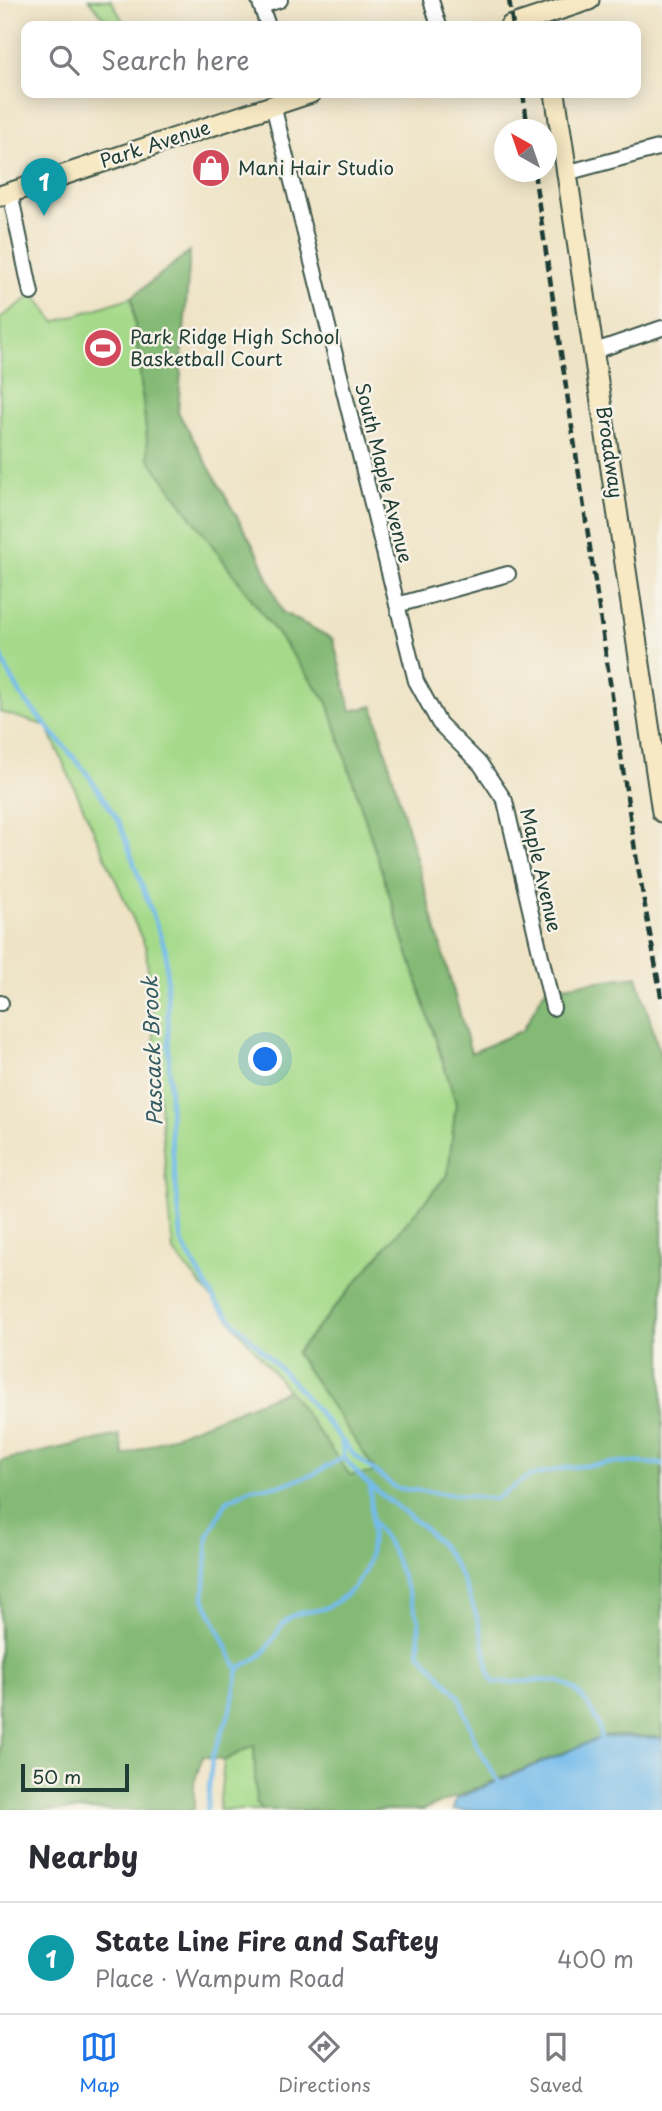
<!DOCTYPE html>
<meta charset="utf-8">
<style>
:root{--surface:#fff;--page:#f7f7f7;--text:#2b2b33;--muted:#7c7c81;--line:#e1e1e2;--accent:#1a73e8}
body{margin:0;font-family:"Playpen Sans",sans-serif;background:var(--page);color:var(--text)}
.compass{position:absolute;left:494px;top:119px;width:63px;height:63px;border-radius:50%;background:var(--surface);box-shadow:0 4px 18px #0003;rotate:320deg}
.scale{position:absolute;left:21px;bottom:18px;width:108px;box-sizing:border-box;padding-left:7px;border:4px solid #1f3d34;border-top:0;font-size:19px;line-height:24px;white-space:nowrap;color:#1f3d34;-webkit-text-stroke:5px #f7f3e8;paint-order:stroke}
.you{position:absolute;left:266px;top:1060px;width:24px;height:24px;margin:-18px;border:5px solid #fff;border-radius:50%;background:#1a73e8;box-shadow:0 0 0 10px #1a73e833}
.badge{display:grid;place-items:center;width:46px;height:46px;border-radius:50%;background:var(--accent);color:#fff;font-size:23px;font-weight:700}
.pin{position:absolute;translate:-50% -58px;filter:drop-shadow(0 2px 4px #0008)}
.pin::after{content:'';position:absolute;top:37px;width:24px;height:21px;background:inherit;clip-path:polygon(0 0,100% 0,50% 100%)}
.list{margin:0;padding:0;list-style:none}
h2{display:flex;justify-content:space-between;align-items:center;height:91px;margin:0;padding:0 28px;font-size:30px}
h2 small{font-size:23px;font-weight:400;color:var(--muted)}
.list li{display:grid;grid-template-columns:46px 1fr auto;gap:21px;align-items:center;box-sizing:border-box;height:112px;padding:0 28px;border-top:2px solid var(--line)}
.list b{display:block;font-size:26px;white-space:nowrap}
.list p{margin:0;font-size:23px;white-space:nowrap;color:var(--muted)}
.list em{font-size:23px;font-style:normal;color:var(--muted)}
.icon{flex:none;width:38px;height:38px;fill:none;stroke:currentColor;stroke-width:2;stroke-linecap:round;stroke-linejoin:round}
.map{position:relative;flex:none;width:662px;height:1810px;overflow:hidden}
.search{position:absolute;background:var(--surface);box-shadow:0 4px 18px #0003;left:21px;right:21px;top:21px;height:77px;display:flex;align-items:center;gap:18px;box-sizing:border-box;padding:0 24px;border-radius:14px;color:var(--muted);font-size:26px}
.sheet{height:203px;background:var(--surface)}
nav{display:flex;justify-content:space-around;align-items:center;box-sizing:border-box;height:98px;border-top:2px solid var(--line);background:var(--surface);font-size:19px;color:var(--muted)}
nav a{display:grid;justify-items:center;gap:4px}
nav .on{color:var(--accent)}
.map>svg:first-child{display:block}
.green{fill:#a5da8a;stroke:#628c5f;stroke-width:2}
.forest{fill:#84ba76;stroke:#527c55;stroke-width:2}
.water{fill:#74bbeb;stroke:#4a7c90;stroke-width:2}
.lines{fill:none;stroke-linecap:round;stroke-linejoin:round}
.stream{stroke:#74bbeb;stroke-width:4.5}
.street-casing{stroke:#3e564a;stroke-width:18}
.secondary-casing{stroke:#3e564a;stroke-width:23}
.street{stroke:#fff;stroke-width:14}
.secondary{stroke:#f7e9c3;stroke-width:19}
.rail{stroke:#1f3d34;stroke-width:4.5;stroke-dasharray:10 5;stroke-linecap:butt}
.labels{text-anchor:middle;stroke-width:5;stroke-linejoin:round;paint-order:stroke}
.street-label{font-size:19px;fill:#1f3d34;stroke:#f7f3e8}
.poi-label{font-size:19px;fill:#1f3d34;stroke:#f7f3e8;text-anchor:start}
.water-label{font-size:21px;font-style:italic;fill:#345c62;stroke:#f7f3e8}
</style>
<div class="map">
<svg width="662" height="1810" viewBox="0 0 662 1810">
<rect width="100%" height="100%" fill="#f7f3e8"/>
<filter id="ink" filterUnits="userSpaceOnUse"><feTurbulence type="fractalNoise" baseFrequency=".0143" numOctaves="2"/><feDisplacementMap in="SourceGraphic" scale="14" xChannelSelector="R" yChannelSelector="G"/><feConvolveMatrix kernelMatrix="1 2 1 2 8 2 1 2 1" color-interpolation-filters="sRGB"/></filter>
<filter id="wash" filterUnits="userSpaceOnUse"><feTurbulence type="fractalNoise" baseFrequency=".00686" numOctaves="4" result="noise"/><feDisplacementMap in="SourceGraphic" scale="28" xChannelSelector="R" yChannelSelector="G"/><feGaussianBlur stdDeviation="1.57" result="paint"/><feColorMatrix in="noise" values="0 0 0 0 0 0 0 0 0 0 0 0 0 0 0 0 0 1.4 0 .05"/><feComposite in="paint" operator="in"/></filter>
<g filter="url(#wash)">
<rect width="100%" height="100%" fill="#eee3c5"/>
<path class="green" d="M89 0H111L126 26H111Z
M34 294 55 322 132 297 149 459 328 703 456 1103 448 1174 296 1353 377 1473 350 1476 288 1390 173 1251 146 948 47 726 0 712V318Z
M254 1744 256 1801 263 1810H219L224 1761Z"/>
<path class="forest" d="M190 251 178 412 259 556 282 612 333 639 351 711 373 706 471 1053 523 1030 546 988 637 976 662 1060V1737L607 1735 423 1810H263L256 1802 254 1745 224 1761 203 1756 194 1783V1810H0V1461L119 1435 124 1456 288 1390 350 1475 377 1473 296 1353 448 1174 456 1103 328 703 149 459 132 297Z"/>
<path class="water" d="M602 1737 662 1738V1810H453L456 1799Z"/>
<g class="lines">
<path class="stream" d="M0 651 6 668 23 698 86 772 119 822 166 951 171 1137 182 1243 217 1304 294 1383 354 1455 396 1488 495 1499 528 1477 565 1468 621 1462 662 1464
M344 1457C372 1497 422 1516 449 1556 465 1580 479 1618 484 1646 487 1660 487 1669 493 1682 514 1684 533 1679 553 1681 579 1683 600 1717 601 1740
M372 1520 391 1548 419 1620V1652L459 1696 476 1744 500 1784
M238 1670C245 1663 252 1662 260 1656 273 1646 278 1622 294 1615 304 1611 315 1612 325 1608 379 1582 373 1541 370 1489
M207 1810 212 1758 231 1709 238 1670 204 1599 208 1536 227 1501 252 1488 281 1485 312 1475 344 1457 341 1440"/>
</g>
</g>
<g filter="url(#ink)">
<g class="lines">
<defs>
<path id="street" d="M259 0 268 26
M431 0 439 26
M261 6 280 0
M273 105 416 681 439 723 481 765 505 801 553 1008
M566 173 662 147
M10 192 31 293
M595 351 662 328
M397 605 508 574
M0 1003H1"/>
<path id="secondary" d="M510 26 589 0
M555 93 662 812
M0 196 311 93"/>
</defs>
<use href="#street" class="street-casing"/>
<use href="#secondary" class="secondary-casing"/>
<use href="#street" class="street"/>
<use href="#secondary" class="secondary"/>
<path class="rail" d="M509 0 513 26
M523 93 528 130
M534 172 635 850 662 1002"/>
</g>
</g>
<defs>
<symbol id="shop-disc" viewBox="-11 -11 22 22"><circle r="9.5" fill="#d1495b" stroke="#f7f3e8"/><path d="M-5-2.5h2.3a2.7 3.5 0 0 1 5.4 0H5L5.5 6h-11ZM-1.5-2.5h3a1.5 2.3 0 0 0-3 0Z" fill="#fff"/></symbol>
<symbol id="stadium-disc" viewBox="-11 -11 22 22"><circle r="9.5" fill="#d1495b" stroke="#f7f3e8"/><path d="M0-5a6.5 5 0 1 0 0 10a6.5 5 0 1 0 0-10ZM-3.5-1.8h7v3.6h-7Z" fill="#fff"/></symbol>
</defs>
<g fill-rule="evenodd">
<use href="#shop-disc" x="189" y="146" width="44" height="44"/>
<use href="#stadium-disc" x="81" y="326" width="44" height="44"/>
</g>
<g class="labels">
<g class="street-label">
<text transform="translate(155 144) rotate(-18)" y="7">Park Avenue</text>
<text transform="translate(610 452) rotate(82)" y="7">Broadway</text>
<text transform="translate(384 473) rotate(76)" y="7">South Maple Avenue</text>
<text transform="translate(541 870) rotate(77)" y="7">Maple Avenue</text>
</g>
<g class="poi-label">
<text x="238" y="175">Mani Hair Studio</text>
<text x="130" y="344">Park Ridge High School<tspan x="130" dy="22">Basketball Court</tspan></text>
</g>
<g class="water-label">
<text transform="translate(153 1051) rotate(-92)" y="7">Pascack Brook</text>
</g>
</g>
</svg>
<svg class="compass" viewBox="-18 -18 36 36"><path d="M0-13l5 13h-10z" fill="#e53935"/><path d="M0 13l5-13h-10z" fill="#7c7c81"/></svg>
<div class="scale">50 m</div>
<div class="you"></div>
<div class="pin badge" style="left:44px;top:216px;background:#0f9aa8">1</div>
<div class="search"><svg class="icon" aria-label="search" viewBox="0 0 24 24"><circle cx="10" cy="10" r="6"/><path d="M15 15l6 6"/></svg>Search here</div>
</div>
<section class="sheet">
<h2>Nearby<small></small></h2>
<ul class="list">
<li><span class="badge" style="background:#0f9aa8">1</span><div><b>State Line Fire and Saftey</b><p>Place · Wampum Road</p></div><em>400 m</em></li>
</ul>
</section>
<nav>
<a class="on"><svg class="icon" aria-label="map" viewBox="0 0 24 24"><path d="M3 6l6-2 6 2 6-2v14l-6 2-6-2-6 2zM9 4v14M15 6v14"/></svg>Map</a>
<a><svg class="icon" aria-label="directions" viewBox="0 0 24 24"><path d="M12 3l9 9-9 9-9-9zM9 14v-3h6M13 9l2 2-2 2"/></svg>Directions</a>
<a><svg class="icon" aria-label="saved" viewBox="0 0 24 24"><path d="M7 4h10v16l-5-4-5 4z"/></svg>Saved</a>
</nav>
